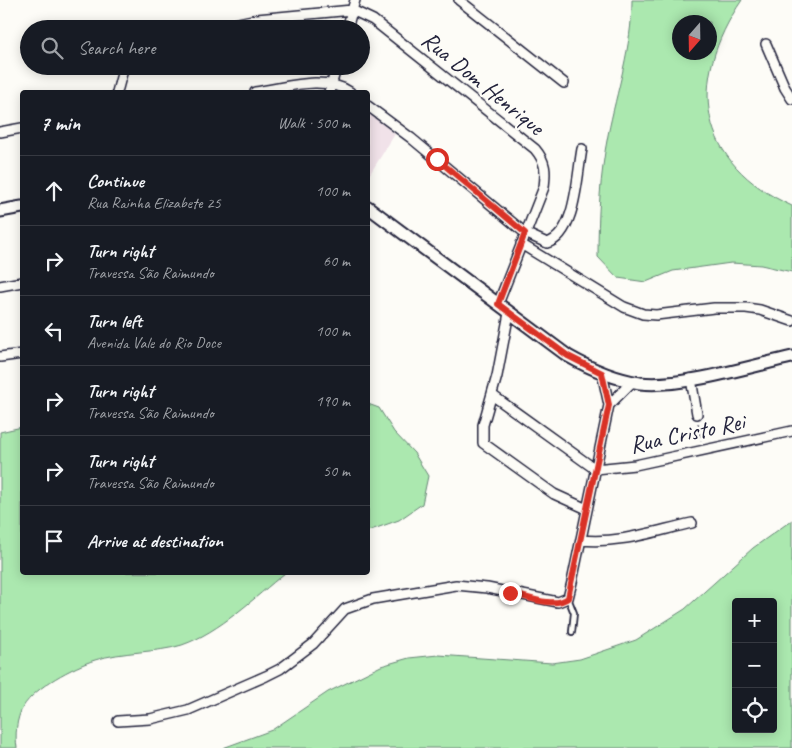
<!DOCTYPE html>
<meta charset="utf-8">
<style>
:root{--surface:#171b24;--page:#242831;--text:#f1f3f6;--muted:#9ea1a6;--line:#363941}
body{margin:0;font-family:Caveat,sans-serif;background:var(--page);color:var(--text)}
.controls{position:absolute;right:15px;bottom:15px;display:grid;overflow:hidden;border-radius:5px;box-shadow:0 2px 12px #0003}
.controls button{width:45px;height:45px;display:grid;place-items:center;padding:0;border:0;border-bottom:1px solid var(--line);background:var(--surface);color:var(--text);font:25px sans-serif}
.compass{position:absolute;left:672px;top:15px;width:45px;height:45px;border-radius:50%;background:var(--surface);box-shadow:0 2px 12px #0003;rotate:200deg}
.stop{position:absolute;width:15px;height:15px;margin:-11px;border:4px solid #d93025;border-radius:50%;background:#fff}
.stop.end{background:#d93025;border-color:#fff;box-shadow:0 1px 5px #0008}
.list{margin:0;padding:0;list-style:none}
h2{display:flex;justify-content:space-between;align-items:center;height:65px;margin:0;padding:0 20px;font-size:21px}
h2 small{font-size:16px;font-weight:400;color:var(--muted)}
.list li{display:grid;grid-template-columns:32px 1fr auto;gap:15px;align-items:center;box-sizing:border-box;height:70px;padding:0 20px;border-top:1px solid var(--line)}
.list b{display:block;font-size:19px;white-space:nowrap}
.list p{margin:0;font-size:16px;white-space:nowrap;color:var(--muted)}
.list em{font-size:16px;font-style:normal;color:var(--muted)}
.icon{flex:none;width:28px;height:28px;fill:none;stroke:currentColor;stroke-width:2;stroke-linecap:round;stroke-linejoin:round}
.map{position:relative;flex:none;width:792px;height:748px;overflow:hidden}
.search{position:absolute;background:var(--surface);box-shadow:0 2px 12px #0003;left:20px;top:20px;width:350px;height:55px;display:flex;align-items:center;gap:12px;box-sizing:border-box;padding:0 18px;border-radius:28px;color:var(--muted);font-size:19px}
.panel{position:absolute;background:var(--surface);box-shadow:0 2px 12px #0003;left:20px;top:90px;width:350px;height:485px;border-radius:5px}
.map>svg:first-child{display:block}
.built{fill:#f1e2e9}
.green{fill:#abe8af;stroke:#668575;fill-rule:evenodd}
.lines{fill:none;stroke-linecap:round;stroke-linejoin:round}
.lane-casing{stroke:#22223b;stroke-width:8}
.street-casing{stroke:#22223b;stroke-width:12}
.secondary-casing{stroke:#22223b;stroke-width:15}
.path{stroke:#22223b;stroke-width:1;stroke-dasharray:5 4;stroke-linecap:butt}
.lane{stroke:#fdfcf7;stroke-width:4.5}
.street{stroke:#fdfcf7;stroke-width:9}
.secondary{stroke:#fdfcf7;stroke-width:11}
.route{stroke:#d93025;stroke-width:6}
.labels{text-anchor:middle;stroke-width:4.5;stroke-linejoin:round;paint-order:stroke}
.street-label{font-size:24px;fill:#22223b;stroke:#fdfcf7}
</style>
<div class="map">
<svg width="792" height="748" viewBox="0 0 792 748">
<rect width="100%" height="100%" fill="#fdfcf7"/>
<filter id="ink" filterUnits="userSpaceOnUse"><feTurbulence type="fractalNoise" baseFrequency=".02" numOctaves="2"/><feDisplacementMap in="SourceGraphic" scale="10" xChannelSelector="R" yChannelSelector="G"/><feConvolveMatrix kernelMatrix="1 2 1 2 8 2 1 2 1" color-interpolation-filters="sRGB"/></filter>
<g filter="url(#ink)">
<path class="built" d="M368 113 395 134 368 177Z"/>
<path class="green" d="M632 0H742C686 82 697 163 792 206V272L761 265 731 263 673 271 646 282 618 278 598 257C598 216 600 175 608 135 617 90 632 47 632 0ZM710 22V52H680V22Z
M368 404 379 408 394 432 414 453 428 476 422 504 399 520 368 531Z
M22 427V572L285 573C255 597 220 632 182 645 157 653 122 651 95 660 73 667 35 687 23 707 16 719 15 736 17 748H0V432Z
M792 520V748H223L272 730 328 692 381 666 409 658 438 655 552 663 580 659 636 640 685 609 753 548ZM736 602H773V729H736Z"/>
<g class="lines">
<defs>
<path id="lane" d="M568 598 574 613 572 632"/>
<path id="street" d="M459 0 564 83
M209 29 257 19 352 10 373 20 535 149C546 162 546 171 544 187L498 304
M347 29 355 0
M766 44 785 88 792 99
M117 92 124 66
M255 92C286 88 322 74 350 92
M329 92 337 66
M368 106 411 138 525 233 547 243C576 235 577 175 582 149
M0 132 22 128
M521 244 624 307 643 314 656 315 714 308H746L760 310 792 321
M0 286 22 282
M509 313 497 376 483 425V443L554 494 587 509
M0 357 22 354
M691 379 697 414
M492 395 595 469 635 465 792 431
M609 405 632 382
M581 540C619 544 655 531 692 523
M118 721 150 719 188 710 266 676 280 669 313 644 345 609 373 599 456 585 487 588 558 602 568 598 572 582 609 405 602 373"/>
<path id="secondary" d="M368 207 568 356C591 369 614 379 640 383 680 388 751 366 792 357
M0 211 22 207"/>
</defs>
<use href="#lane" class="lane-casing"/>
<use href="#street" class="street-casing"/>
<use href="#secondary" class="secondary-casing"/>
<path class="path" d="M698 423 701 441"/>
<use href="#lane" class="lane"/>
<use href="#street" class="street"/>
<use href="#secondary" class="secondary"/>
</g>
</g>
<g class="lines" filter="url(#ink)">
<path class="route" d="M437 159 525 233 498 304 568 356 602 373 609 405 568 598C554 609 525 596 510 593"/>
</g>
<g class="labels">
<g class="street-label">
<text transform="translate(483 83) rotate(39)" y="8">Rua Dom Henrique</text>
<text transform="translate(687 433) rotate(-12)" y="8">Rua Cristo Rei</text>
</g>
</g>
</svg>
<div class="controls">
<button>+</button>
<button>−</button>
<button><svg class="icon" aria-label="locate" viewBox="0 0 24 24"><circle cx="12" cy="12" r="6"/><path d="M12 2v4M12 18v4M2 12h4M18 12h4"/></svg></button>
</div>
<svg class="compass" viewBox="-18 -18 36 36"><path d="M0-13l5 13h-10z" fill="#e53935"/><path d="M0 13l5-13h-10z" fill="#9ea1a6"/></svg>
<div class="stop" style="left:437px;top:159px"></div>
<div class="stop end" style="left:510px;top:593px"></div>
<div class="search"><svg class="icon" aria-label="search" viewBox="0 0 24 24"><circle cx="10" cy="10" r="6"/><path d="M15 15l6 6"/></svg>Search here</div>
<section class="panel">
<h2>7 min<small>Walk · 500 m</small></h2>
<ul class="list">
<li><svg class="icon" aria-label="ahead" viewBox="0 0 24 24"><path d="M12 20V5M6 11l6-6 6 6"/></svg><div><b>Continue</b><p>Rua Rainha Elizabete 25</p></div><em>100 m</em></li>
<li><svg class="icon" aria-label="right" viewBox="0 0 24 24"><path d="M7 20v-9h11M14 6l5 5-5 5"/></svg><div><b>Turn right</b><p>Travessa São Raimundo</p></div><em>60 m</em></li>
<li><svg class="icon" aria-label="left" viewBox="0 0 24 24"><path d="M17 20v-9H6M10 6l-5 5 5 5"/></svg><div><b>Turn left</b><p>Avenida Vale do Rio Doce</p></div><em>100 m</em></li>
<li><svg class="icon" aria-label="right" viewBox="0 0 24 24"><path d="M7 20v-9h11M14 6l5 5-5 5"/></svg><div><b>Turn right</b><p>Travessa São Raimundo</p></div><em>190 m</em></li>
<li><svg class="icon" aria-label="right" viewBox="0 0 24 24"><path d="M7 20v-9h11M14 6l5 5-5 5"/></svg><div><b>Turn right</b><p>Travessa São Raimundo</p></div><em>50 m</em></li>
<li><svg class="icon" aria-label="arrive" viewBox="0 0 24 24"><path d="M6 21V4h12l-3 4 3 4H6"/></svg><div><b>Arrive at destination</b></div></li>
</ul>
</section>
</div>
